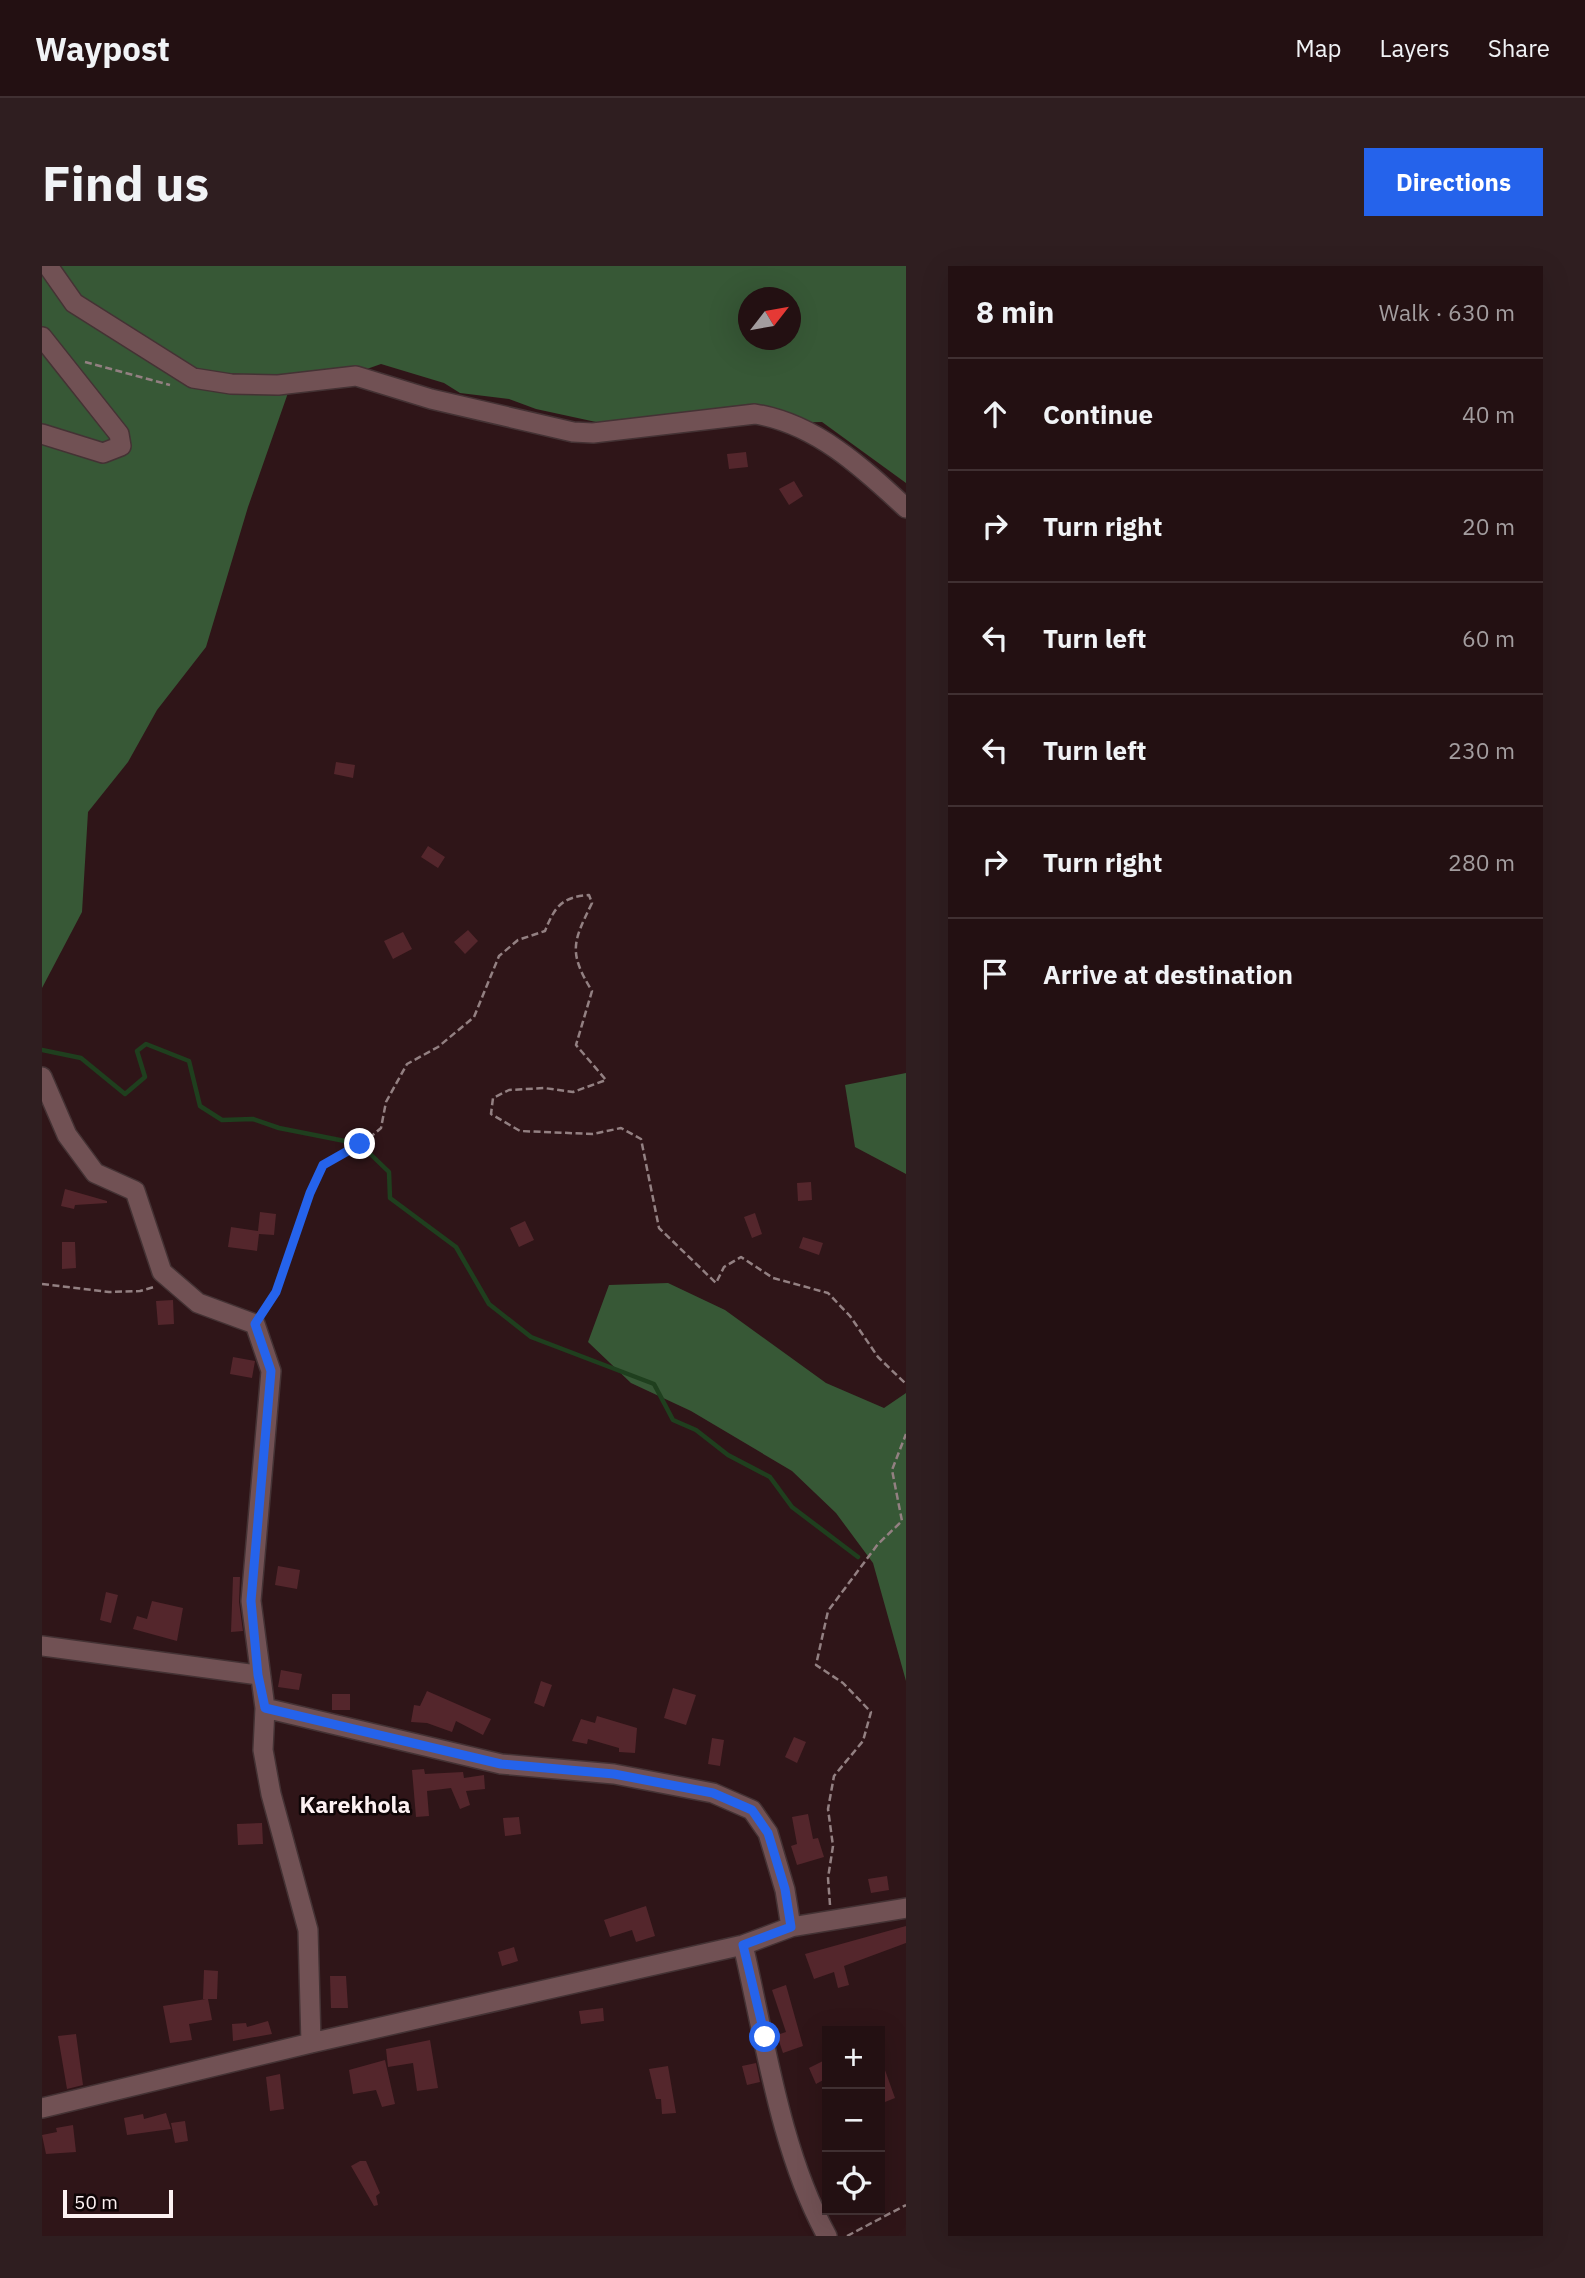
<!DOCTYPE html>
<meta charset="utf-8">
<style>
:root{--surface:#231012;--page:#2f1e20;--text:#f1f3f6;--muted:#a39d9f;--line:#403032;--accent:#2563eb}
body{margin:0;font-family:"IBM Plex Sans",sans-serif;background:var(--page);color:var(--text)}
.controls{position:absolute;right:21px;bottom:21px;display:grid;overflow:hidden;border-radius:0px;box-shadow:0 7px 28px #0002}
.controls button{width:63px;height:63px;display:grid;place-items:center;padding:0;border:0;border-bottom:2px solid var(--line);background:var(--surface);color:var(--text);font:35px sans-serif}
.compass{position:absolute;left:696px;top:21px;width:63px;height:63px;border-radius:50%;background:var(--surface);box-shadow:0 7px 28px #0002;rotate:59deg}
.scale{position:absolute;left:21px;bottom:18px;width:110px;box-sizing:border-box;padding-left:7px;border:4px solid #fdf1f2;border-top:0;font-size:19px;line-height:24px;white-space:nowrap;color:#fdf1f2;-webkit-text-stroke:5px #0f0506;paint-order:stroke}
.stop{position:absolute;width:21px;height:21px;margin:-16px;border:5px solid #2563eb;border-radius:50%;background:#fff}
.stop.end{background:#2563eb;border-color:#fff;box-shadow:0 2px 7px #0008}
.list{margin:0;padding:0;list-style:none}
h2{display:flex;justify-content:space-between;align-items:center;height:91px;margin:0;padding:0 28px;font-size:30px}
h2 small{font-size:23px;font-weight:400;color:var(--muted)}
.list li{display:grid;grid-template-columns:46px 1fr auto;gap:21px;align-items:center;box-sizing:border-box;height:112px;padding:0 28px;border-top:2px solid var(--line)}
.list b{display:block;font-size:26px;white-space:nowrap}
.list em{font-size:23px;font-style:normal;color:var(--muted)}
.icon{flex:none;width:38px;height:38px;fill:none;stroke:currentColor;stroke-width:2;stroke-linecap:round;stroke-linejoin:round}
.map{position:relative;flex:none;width:864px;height:1970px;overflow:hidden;border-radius:0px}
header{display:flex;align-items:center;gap:42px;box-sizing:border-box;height:98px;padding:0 35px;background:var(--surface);border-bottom:2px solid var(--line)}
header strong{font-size:33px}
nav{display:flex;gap:38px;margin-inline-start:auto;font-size:24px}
.intro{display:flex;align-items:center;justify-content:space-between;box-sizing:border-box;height:168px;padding:0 42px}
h1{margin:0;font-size:49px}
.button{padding:18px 32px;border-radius:0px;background:var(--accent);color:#fff;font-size:24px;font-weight:700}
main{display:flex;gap:42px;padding:0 42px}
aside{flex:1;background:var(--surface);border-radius:0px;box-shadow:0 7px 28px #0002}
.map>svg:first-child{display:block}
.forest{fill:#375836;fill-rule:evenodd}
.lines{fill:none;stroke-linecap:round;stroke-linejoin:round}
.stream{stroke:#1f3f1e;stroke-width:4.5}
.building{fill:#54262c}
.minor-casing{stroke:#443234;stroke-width:22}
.path{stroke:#938082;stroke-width:2.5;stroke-dasharray:7 3.5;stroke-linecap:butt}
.minor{stroke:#715154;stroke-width:19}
.route{stroke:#2563eb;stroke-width:9}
.labels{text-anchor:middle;stroke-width:5;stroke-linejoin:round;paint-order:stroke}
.quarter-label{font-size:23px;font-weight:bold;fill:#fdf1f2;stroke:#0f0506}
</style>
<header>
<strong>Waypost</strong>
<nav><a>Map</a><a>Layers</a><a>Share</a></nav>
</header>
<div class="intro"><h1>Find us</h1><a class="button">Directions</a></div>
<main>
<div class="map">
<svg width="864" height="1970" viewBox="0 0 864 1970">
<rect width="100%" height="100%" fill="#2f1518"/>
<path class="forest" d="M0 0H864V217L780 156 610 160 554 156 494 143 467 133 418 127 402 117 339 98 305 110 247 124 206 241 164 381 115 444 86 496 46 546 40 646 0 722ZM706 32H748V74H706Z
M864 807V908L813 881 803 819Z
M626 1017 683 1044 784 1117 842 1142 864 1127V1415L831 1297 794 1247 750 1205 649 1145 589 1117 546 1076 567 1019Z"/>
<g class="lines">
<path class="stream" d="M0 784 39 792 83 828 103 811 95 785 104 778 147 795 158 840 180 854 211 853 237 862 318 878 347 906 348 932 414 981 447 1038 489 1071 612 1118 631 1154 654 1164 686 1189 728 1211 750 1241 816 1291"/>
</g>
<path class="building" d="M704 186 706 201 687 203 685 188Z
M752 215 761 230 747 239 737 223Z
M294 496 313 499 311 512 292 508Z
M386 580 403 591 396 602 379 591Z
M426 664 436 675 423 688 412 676Z
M361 666 370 683 351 693 342 675Z
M769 916 770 934 756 935 755 917Z
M23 923 65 935V937L33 939 32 943 19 940Z
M218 946 234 948 232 969 217 968 215 985 186 981 189 961 216 965Z
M713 947 720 968 710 972 702 951Z
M483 955 492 974 477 981 468 962Z
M761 971 781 977 777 989 757 982Z
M20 976H33L34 1002 20 1003Z
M131 1034 132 1058 116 1059 114 1035Z
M191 1091 213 1095 210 1112 188 1108Z
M236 1300 258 1304 255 1323 233 1319Z
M191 1311H198L197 1336 201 1365 189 1366Z
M64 1326 76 1329 69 1357 58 1354Z
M110 1335 141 1342 135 1375 91 1363 95 1350 105 1353Z
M239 1404 260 1408 257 1424 236 1421Z
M499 1415 510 1419 502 1441 492 1437Z
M631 1422 654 1429 644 1459 622 1452Z
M385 1425 449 1453 441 1469 414 1455 410 1466 385 1457 369 1456 372 1439 378 1440Z
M290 1428H308V1444H290Z
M555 1450 595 1462 593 1487 577 1486V1482L546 1473 545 1478 530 1475 539 1453 553 1457Z
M752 1471 764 1476 755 1497 743 1491Z
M670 1472 682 1474 678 1500 666 1498Z
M382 1503 383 1508 421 1506 422 1512 442 1509 443 1523 424 1525 428 1539 418 1543 409 1522 385 1525 387 1550 374 1551 370 1504Z
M766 1548 771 1573 776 1572 782 1591 755 1599 749 1580 755 1578 750 1551Z
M477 1551 479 1568 463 1570 461 1552Z
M220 1557 221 1578 196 1579 195 1558Z
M845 1610 847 1624 829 1627 826 1613Z
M604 1640 613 1670 594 1676 590 1664 568 1671 562 1654Z
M864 1660V1677L802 1700 807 1719 796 1722 792 1706 772 1713 763 1688Z
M472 1681 476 1695 460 1700 456 1686Z
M162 1704 176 1705 175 1733H166L170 1754 147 1758 150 1774 128 1777 121 1740 164 1733H161Z
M288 1710H304L306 1742H289Z
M744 1719 761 1780 741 1787 735 1769 744 1766 730 1724Z
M561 1742 562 1755 539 1758 537 1745Z
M226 1755 230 1768 191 1775 190 1758 204 1757 205 1761Z
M34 1768 41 1819 25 1823 16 1770Z
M388 1774 396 1822 375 1825 371 1797 346 1801 344 1783Z
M785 1793V1812L774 1818 767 1802Z
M839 1793 853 1832 838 1838V1794Z
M343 1794 353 1838 340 1841 334 1824 311 1828 307 1804Z
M714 1797 718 1816 705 1819 700 1800Z
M626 1800 634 1847 620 1848 619 1833H614L607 1803Z
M238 1808 242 1843 228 1845 224 1811Z
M124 1847 129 1863 85 1869 82 1852 101 1848 102 1853Z
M143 1855 146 1875 133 1877 129 1857Z
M31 1859 34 1886 4 1888 0 1869 15 1866 14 1862Z
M318 1895H324L338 1927 334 1930 336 1939 332 1940 309 1900Z"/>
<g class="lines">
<defs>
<path id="minor" d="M6 0 32 37 151 112 189 118 236 119 314 110 389 133 531 166 551 167 713 148C774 158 820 201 864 242
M0 71 77 168 79 180 61 187 0 168
M0 811 25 869 53 907 93 925 120 1006 156 1037 213 1058 229 1105 209 1335 223 1442 221 1484 229 1528 266 1664 269 1777
M0 1380 216 1409
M223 1442 459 1498 572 1508 671 1527 710 1544 726 1567 743 1624 749 1661
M701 1679C723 1773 738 1885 785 1970
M0 1842 269 1777 701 1679 749 1661 864 1642"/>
</defs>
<use href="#minor" class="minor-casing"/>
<path class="path" d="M43 96 128 119
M0 1018 67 1026 98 1025 112 1021
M223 1044 234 1026 267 927 281 899 324 875 339 862 344 836 365 798 396 781 432 751 457 690 476 674 503 665C513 640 520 631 547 629L550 637C531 676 526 686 550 725L534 779 564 814 531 826 502 822 467 824 451 832 449 848 478 865 551 868 579 862 599 873 617 962 674 1017 682 1001 699 991 731 1012 786 1027 808 1050 836 1091 864 1118
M788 1639 786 1612 791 1580 786 1543 792 1510 821 1475 829 1446 801 1417 774 1399 786 1345 836 1278 860 1255 850 1204 864 1168
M805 1970 864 1939"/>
<use href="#minor" class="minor"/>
</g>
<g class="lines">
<path class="route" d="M318 878 281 899 268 927 234 1026 213 1058 229 1105 209 1335 216 1409 223 1442 459 1498 572 1508 671 1527 710 1544 726 1567 743 1623 749 1661 701 1679 723 1771"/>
</g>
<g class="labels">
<g class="quarter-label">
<text x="313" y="1547">Karekhola</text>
</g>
</g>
</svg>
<div class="controls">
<button>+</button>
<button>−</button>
<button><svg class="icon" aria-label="locate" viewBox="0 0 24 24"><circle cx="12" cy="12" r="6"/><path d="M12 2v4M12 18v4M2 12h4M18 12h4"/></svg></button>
</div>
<svg class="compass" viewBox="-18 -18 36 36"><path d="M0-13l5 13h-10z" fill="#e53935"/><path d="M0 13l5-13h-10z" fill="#a39d9f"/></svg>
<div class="scale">50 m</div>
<div class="stop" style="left:723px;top:1771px"></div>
<div class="stop end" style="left:318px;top:878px"></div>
</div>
<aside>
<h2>8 min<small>Walk · 630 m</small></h2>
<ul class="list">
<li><svg class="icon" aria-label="ahead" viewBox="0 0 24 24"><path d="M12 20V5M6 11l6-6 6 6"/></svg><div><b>Continue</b></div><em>40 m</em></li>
<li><svg class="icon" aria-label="right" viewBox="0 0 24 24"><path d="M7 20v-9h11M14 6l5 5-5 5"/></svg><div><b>Turn right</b></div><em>20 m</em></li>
<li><svg class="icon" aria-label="left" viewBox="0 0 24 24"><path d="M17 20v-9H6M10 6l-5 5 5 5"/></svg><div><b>Turn left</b></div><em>60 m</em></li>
<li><svg class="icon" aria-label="left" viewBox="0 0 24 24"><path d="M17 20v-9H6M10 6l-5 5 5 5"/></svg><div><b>Turn left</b></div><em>230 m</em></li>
<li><svg class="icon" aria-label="right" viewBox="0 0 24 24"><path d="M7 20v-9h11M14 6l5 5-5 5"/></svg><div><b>Turn right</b></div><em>280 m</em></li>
<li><svg class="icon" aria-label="arrive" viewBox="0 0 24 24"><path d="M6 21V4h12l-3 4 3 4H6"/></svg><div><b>Arrive at destination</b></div></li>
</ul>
</aside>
</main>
